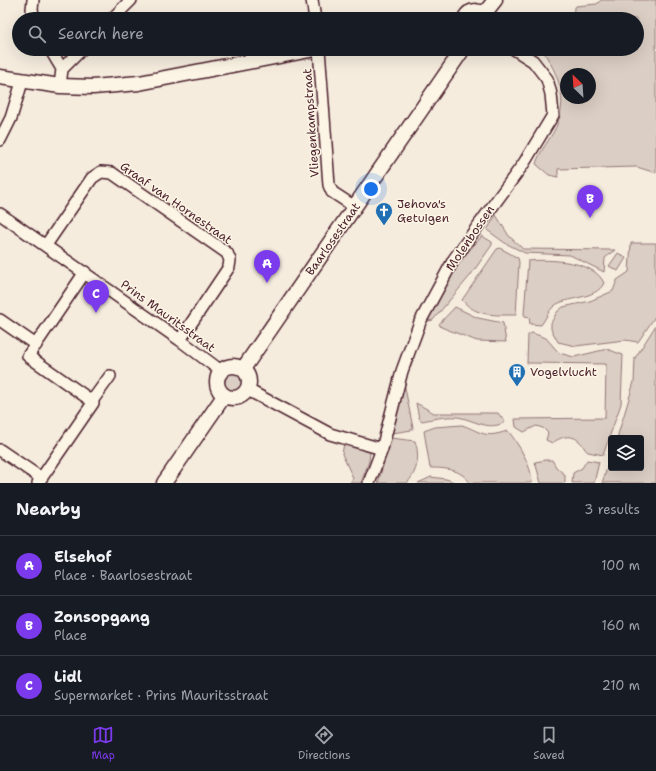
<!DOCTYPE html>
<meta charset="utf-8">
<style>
:root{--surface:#171b24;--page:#242831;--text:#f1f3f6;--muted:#9ea1a6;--line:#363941;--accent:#7c3aed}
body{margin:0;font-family:"Shantell Sans",sans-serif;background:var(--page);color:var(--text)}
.controls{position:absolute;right:12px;bottom:12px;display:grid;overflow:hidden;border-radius:4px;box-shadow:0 4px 16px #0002}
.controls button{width:36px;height:36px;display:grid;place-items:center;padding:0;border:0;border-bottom:1px solid var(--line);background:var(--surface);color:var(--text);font:20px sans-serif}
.compass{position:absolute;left:560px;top:68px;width:36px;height:36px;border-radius:50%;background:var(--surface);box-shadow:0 4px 16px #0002;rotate:335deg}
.you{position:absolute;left:371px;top:189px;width:14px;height:14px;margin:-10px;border:3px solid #fff;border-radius:50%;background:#1a73e8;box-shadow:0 0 0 6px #1a73e833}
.badge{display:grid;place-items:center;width:26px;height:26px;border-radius:50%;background:var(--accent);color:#fff;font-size:13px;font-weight:700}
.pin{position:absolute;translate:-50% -33px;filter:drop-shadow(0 1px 2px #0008)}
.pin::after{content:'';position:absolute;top:21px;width:14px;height:12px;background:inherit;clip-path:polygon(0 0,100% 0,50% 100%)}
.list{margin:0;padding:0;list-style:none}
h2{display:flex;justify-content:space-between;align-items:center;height:52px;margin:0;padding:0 16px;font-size:17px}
h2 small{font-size:13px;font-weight:400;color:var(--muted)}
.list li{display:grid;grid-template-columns:26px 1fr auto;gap:12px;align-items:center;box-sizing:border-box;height:60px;padding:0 16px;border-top:1px solid var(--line)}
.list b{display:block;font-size:15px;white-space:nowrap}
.list p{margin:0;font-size:13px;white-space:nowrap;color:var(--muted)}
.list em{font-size:13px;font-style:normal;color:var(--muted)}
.icon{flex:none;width:22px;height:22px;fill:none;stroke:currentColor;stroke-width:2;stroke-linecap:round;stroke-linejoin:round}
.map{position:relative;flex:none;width:656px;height:483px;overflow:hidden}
.search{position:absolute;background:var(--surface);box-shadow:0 4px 16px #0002;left:12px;right:12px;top:12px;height:44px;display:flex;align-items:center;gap:10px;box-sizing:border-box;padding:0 14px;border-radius:22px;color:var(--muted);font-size:15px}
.sheet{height:232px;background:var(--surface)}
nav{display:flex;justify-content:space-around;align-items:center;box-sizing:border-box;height:56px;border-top:1px solid var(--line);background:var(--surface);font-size:11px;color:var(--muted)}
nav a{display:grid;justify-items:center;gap:2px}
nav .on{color:var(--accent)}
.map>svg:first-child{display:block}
.green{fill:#dbcec4;stroke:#927678;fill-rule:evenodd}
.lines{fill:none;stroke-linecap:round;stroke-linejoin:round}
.minor-casing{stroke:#4a1f2b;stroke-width:14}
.tertiary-casing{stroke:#4a1f2b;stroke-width:17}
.minor{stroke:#fcf5e5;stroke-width:11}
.tertiary{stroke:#fcf5e5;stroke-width:14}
.labels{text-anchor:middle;stroke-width:3;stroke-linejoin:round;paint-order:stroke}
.street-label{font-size:12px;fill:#4a1f2b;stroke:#fcf5e5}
.poi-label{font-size:12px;fill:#4a1f2b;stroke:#fcf5e5;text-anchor:start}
</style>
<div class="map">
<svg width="656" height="483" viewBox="0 0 656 483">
<rect width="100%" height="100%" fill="#f5ecde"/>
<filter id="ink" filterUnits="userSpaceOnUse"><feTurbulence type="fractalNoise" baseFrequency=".025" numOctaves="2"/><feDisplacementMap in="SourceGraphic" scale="8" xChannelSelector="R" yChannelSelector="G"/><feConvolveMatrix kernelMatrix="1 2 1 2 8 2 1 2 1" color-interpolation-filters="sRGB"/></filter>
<g filter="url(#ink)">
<path class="green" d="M601 0H656V173L637 167 558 169V177L549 175 536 164C539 153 547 143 553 133 569 104 561 80 545 54L548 49H637V19H569L576 6 597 4ZM566 74H590V98H566Z
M496 215 509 236 523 249 615 250 605 258 604 272 570 255 525 253 505 243 487 230Z
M482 236 492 242V245L470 276 433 320 429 321 428 316 455 267Z
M631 243H656V315L638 342 625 340 576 346 558 342 551 329V323L557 312 563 307 590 301 613 291 617 280 629 272Z
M500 248 518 258 519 262 516 315C496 315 476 317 462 300L497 249Z
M618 253 626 258 618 271 609 266Z
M528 261C549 259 594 260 604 283 596 300 567 296 554 306 548 311 546 319 541 325L530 324 529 317 525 316 524 314Z
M455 307 478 318 503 323 506 342 477 341 441 327 439 324Z
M656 325V483H602L611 456V468H641V438H617L634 382 635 358Z
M532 333 546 338 559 353 574 357 607 349 623 355 621 404 603 455 588 452C584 450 584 445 580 442 571 433 561 437 552 443L546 440 548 433 543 428 536 426 524 432 516 427 515 419 605 418 606 364 529 363H527L528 335Z
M224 382a9 9 0 1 1 18 0a9 9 0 1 1-18 0Z
M404 383 413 428 412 430 392 433Z
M416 403 434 413H498L505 422C488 432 473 419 457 417 445 416 433 419 422 421L419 418Z
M462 425C482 432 484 439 507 431L509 432C519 445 532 466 532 483H470C461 469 445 468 430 468L424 431 435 427Z
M391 438 415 441C420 456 418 471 407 483H378Z
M344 443 370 452 369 461 361 483H350L353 478 342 454Z
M546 460H552L556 467 565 475V483H541L535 462Z
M587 460 599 462 594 483H572L573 473 582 468Z
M431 477 446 479 457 483H418Z"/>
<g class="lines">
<defs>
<path id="minor" d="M33 0 32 9 34 19
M312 0 315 19
M112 19 131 0
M50 49 62 69
M319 49 329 185 332 192 355 207
M60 86 62 69 82 49
M0 140 11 118 22 82
M0 214 180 340 221 371
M46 245 92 178 101 172 112 173 227 253 230 260 229 267 180 340
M0 320 36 345
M248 390 330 434 382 449
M92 401 110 376
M0 450 41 478
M38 483 93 403 92 401 28 356 85 272
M369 483 382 449 402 371 420 322 454 259 524 163 553 115 551 94 547 79 533 61 514 49"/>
<path id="tertiary" d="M484 14 495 0
M464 19C470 8 482 9 488 19
M0 77 60 86 93 87 139 83 315 49
M217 382a16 16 0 1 1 32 0a16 16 0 1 1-32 0Z
M243 369 463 49
M164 483 224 396"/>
</defs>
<use href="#minor" class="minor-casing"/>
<use href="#tertiary" class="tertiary-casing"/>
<use href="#minor" class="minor"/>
<use href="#tertiary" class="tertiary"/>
</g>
</g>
<defs>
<symbol id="church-pin" viewBox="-11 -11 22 30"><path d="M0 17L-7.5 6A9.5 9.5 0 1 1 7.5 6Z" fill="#1f6fb2" stroke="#fcf5e5"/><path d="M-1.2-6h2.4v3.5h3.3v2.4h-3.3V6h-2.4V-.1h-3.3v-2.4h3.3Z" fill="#fff"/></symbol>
<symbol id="building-pin" viewBox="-11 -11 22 30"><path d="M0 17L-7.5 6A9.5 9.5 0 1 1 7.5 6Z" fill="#1f6fb2" stroke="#fcf5e5"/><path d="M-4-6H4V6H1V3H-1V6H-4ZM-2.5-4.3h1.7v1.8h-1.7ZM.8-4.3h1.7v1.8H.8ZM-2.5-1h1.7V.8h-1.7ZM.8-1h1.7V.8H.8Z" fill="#fff"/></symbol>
</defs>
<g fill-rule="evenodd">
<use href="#church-pin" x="374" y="201" width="20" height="27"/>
<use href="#building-pin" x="507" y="362" width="20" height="27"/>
</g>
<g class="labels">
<g class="street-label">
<text transform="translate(311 123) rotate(-94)" y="4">Vliegenkampstraat</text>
<text transform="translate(176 203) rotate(35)" y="4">Graaf van Hornestraat</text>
<text transform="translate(470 238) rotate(-56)" y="4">Molenbossen</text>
<text transform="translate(333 239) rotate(-55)" y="4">Baarlosestraat</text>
<text transform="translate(168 316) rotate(36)" y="4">Prins Mauritsstraat</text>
</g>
<g class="poi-label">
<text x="397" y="208">Jehova's<tspan x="397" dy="14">Getuigen</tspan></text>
<text x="530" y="376">Vogelvlucht</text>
</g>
</g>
</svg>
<div class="controls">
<button><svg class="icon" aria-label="layers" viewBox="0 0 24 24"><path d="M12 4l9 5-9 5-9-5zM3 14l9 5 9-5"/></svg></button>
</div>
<svg class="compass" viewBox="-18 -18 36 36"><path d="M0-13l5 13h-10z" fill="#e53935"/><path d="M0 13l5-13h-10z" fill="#9ea1a6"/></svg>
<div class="you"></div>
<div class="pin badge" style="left:267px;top:283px">A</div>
<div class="pin badge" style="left:590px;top:218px">B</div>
<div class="pin badge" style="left:96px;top:313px">C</div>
<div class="search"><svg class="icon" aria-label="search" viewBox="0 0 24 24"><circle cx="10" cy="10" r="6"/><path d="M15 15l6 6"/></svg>Search here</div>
</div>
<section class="sheet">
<h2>Nearby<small>3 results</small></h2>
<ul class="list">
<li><span class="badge">A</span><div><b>Elsehof</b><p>Place · Baarlosestraat</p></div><em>100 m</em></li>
<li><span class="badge">B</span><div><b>Zonsopgang</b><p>Place</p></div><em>160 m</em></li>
<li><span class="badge">C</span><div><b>Lidl</b><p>Supermarket · Prins Mauritsstraat</p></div><em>210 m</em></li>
</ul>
</section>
<nav>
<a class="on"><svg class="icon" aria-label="map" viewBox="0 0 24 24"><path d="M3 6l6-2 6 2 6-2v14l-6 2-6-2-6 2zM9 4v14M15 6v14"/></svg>Map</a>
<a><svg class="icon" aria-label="directions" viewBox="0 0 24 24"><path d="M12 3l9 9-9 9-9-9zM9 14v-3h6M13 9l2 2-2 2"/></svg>Directions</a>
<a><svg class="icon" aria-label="saved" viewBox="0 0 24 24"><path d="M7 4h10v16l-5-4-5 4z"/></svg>Saved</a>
</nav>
